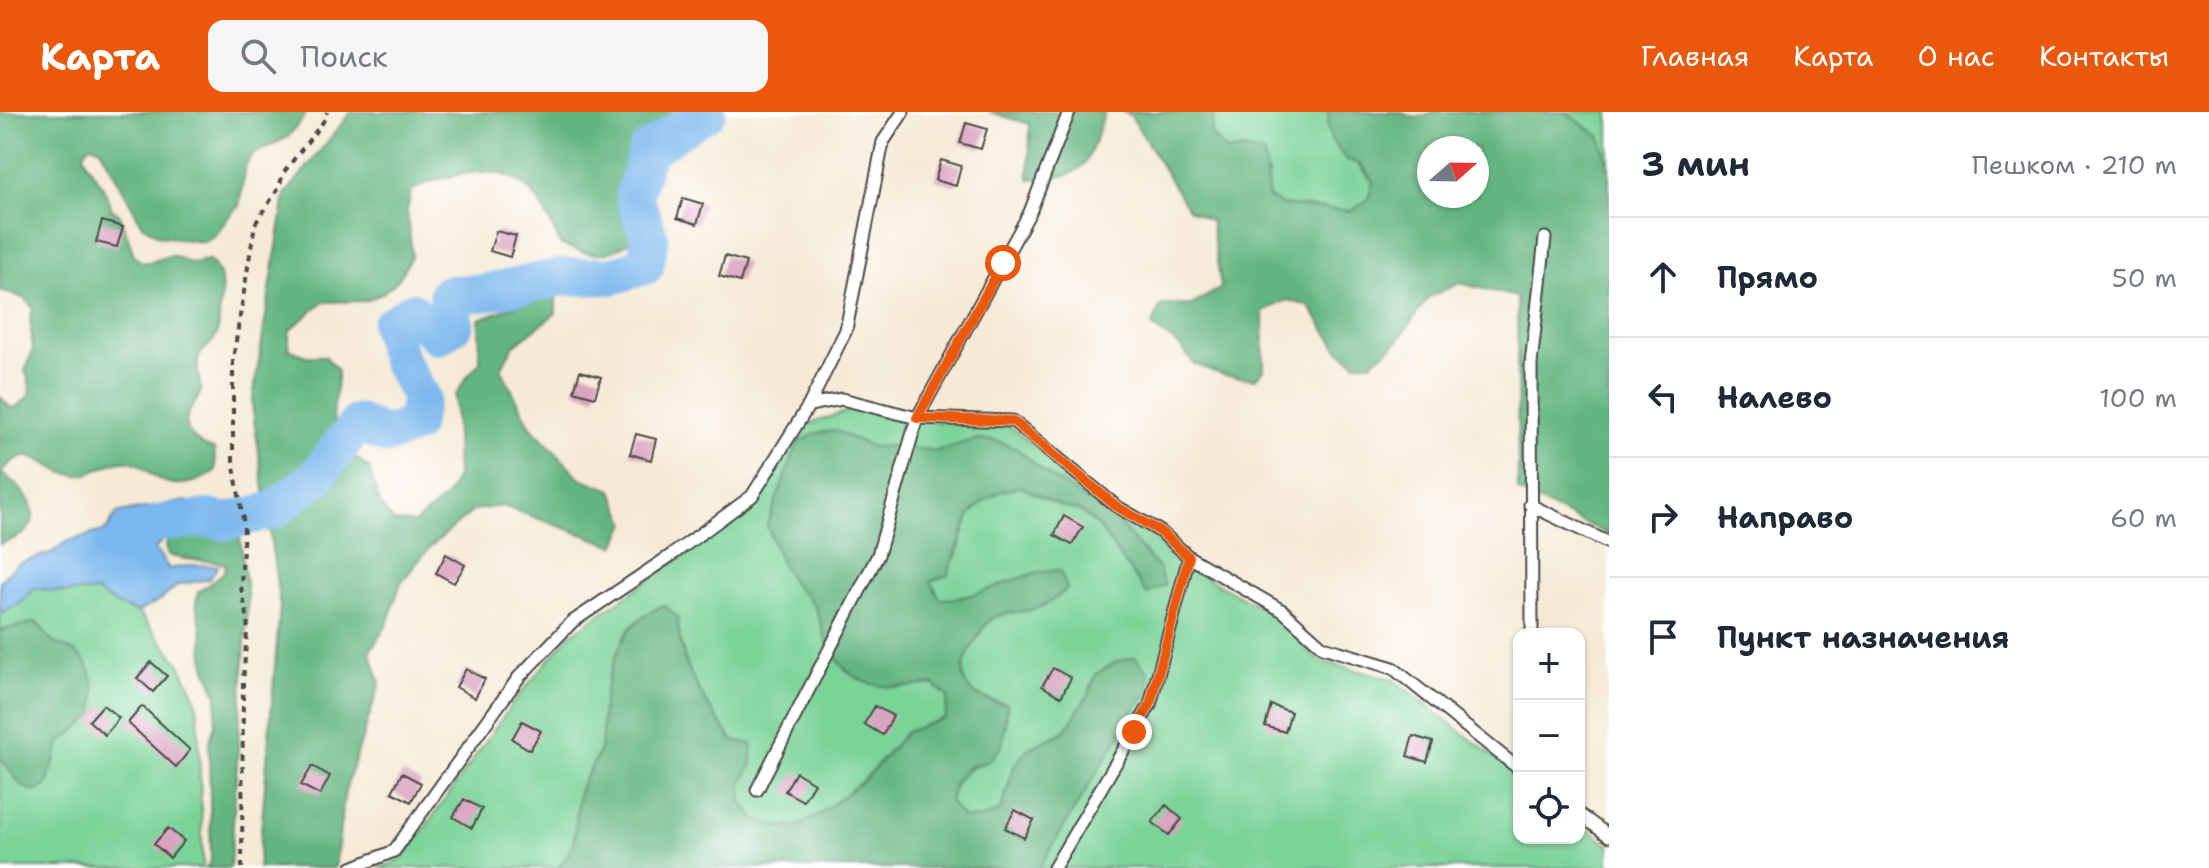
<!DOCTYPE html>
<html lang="ru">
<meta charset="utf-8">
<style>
:root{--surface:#fff;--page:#f6f6f7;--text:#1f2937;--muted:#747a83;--line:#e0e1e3;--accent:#ea580c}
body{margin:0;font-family:"Shantell Sans",sans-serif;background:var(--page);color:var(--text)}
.controls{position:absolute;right:24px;bottom:24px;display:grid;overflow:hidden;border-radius:16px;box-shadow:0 2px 6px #0004}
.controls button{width:72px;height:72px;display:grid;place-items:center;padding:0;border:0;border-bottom:2px solid var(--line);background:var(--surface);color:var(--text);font:40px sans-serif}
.compass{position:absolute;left:1417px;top:24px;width:72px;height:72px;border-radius:50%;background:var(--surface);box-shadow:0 2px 6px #0004;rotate:70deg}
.stop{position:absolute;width:24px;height:24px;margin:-18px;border:6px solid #ea580c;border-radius:50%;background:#fff}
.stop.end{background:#ea580c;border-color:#fff;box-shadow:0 2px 8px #0008}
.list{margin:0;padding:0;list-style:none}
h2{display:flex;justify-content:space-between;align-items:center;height:104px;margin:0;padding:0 32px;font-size:34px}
h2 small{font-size:26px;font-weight:400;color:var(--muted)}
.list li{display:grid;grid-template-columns:52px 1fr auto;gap:24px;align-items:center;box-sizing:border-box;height:120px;padding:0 32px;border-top:2px solid var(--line)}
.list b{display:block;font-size:30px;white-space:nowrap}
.list em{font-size:26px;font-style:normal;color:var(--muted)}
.icon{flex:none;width:44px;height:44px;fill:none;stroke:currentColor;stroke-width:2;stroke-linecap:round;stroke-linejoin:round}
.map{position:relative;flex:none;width:1609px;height:756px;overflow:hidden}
header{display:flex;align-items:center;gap:48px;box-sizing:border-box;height:112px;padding:0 40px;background:var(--accent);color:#fff}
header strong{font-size:38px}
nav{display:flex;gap:44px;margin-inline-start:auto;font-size:28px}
.search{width:560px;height:72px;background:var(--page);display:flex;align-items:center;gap:20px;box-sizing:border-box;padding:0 28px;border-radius:16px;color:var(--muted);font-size:30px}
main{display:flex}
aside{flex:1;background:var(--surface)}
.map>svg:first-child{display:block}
.green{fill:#7ad398;stroke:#527f62;stroke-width:2}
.forest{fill:#63b580;stroke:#477056;stroke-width:2;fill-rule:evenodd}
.water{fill:#7ab7ed;stroke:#52718c;stroke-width:2}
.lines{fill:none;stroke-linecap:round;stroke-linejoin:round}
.river{stroke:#7ab7ed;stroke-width:38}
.building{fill:#daa4c0}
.lane-casing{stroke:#494845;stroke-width:15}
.path{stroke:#494845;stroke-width:4;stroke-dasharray:6 6;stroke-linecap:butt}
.lane{stroke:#fff;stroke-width:11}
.route{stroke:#ea580c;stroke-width:10}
</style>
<header>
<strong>Карта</strong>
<div class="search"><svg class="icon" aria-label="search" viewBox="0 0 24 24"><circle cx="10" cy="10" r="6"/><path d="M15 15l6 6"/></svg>Поиск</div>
<nav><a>Главная</a><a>Карта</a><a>О нас</a><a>Контакты</a></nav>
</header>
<main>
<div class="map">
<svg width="1609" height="756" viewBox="0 0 1609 756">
<rect width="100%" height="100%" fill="#fff"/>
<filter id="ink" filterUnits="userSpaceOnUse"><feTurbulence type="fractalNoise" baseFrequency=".0125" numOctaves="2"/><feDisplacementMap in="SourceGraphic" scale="16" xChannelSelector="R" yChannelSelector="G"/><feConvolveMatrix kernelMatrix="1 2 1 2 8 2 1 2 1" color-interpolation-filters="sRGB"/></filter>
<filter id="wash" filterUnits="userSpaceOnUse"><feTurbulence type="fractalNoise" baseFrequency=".006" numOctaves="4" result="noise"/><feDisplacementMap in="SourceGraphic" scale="32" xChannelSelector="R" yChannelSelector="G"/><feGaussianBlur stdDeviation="1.8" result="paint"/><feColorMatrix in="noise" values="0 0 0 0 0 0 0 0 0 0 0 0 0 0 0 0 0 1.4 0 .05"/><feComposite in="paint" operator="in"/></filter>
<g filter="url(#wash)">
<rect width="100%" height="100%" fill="#f6ead6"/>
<path class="green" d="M1214 0H1329L1328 14 1373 70 1368 87 1353 99 1281 93 1269 86 1266 75 1268 61 1244 37 1228 40 1211 23Z
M1565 0H1609V56C1605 31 1586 13 1565 0Z
M854 297 907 308 1008 313 1112 398 1156 426 1173 447 1272 502 1319 549 1392 567 1519 664V726H1579V710L1609 733V756H1039L1137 594 1149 580 1096 562 1089 581 1065 620 1027 637 1014 655 1001 698 984 706H963L950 689C956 663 963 657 989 649L1006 614 1007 592C968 584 948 572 974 531 979 523 985 510 993 506 1004 499 1018 501 1030 498 1045 495 1055 487 1067 477L1040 459 960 488 940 487 930 469 956 445 969 404 983 390 1001 379 1021 375 1061 394 1080 399 1098 414 1135 466 1158 456 1116 408 1048 363 1017 337 997 329 977 327 937 339 917 338 895 334 872 335 836 319 798 331 767 413C775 435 782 456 796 474 801 480 808 485 813 492 823 506 821 520 828 531 857 578 883 579 933 572L948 585 945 606 906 620 866 666 816 705 797 715 776 714 755 708 742 691V670L752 652C720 613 677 559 678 506L663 493C652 500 636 507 629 518 617 535 605 574 603 594 602 609 604 622 600 637 596 652 583 664 579 681 574 711 580 731 558 756H379L403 747 515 588 569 524 757 392 803 314Z
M34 476 63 480H97L117 493 138 500 179 551 195 584 198 601 203 756H0L2 685 0 678V501L21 491Z"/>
<path class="forest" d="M0 0H308L288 25 252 43 246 52 239 94C224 105 222 123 203 130L160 124 142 113 100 36 90 33 84 41 87 51 104 77 112 97 120 103 134 143 141 150H151L171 143 190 151 209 148C223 160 223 176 220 193 218 204 221 214 216 224 213 232 204 236 200 243 194 254 202 268 200 280 198 290 191 294 188 302 181 319 199 334 214 337L216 358C198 373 173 378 153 364 145 358 139 350 128 349 112 347 97 362 81 363 45 366 33 321 1 361 17 371 45 397 28 417 21 425 9 429 0 432V285L12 297C32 287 34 278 25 259L33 238 30 206 33 197C25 181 14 185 0 178Z
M351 0H680L675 6 639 27 623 66 624 85 638 124C608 147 594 146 560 132 537 76 517 49 452 64 436 68 425 71 411 79L407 99 412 143 398 168 383 181 366 189 323 190 290 218 288 237 306 244H325L338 259 333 302 336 330 369 356 380 392 394 410 415 411 447 384 457 364 455 284 466 266 480 250 479 207 556 180V201L513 234 501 257 531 315 580 366 612 378 626 411 615 434 503 394 474 398 430 435 401 470 387 513 370 539 380 571 345 679 335 756H258L280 494 252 292 285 83Z
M989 0H1105C1086 52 1091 66 1029 67L1030 12Z
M1124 0H1214L1211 23 1228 40 1244 37 1264 42 1269 86 1281 93 1352 99 1368 87 1373 69 1361 52 1346 48 1331 27 1328 13 1329 0H1399L1415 6 1433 0H1565L1600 24 1609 56V423L1518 379 1517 185 1460 171 1429 185 1396 231 1371 251H1356L1340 239 1309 194 1287 188 1263 199 1264 258 1255 267 1223 263 1194 252 1180 234 1152 214 1161 193H1191L1221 176 1211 109 1188 97 1131 4ZM1429 36H1477V84H1429Z
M836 319 872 335 895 334 937 339 977 327 997 329 1017 337 1048 363 1116 408 1158 456 1165 473 1147 482 1098 414 1080 399 1061 394 1021 375 1001 379 983 390 969 404 948 463 931 469 940 487C982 488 1018 459 1060 458L1067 477C1056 487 1045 495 1030 498 1018 501 1004 500 993 506 985 510 979 523 974 531 951 568 967 587 1007 592L1002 634 989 649 969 655 955 670 950 689 963 706H984L1001 698 1014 655 1027 637 1065 619 1089 581 1096 562 1116 550 1135 545 1148 560 1149 579 1137 594 1039 756H558C582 729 573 712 579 681 583 664 596 652 600 637 604 622 602 609 603 594 605 574 617 535 629 518 637 507 652 499 664 493L678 506C677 553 707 593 733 629L752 632V652L742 670V691L756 708 776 714 797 715 816 705 866 666 906 620 945 606 948 585 933 572C889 578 849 579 828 532 821 519 822 505 813 492 808 485 801 481 796 474 782 457 775 435 767 413L798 331 816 321Z
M215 415 236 417 240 425 248 488 230 756H206L211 749 209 631 215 612 217 583 205 554 202 520 196 490 198 480 222 462 227 453C207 445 186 451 167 442L166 433 172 425Z
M36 510C43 516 46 523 52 529 59 535 68 535 75 540 96 555 96 581 94 603L60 631 47 672 39 679C17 679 14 660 0 646V518Z"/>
<path class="water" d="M186 389 208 396 205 413 169 421 155 437 169 457 192 453 218 454 209 467 177 473 162 487 138 500 117 493 97 480H63L34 476 21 491 0 501V469L17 452 53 440 66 430 106 418 117 401Z"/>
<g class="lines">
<path class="river" d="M156 412 208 406 225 410 274 398 316 365 358 311 386 323 414 313 421 285 398 245 390 214 412 199 438 224 455 212 448 182 483 181 564 165 611 164 645 154 650 127 634 84 647 39 707 0"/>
</g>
<g id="blocks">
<path class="building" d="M966 11 987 17 981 37 960 31Z
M941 48 961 54 956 74 935 68Z
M683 86 703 92 697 112 677 106Z
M102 109 123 115 117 135 96 130Z
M496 119 516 124 510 145 490 139Z
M725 144 746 150 740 170 719 164Z
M580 259 601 265 595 285 574 279Z
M636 322 656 327 651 348 630 342Z
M1064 404 1083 415 1072 433 1054 423Z
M446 442 465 453 454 471 436 461Z
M151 550 167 564 153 580 137 566Z
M1053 556 1071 566 1061 585 1042 574Z
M466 557 485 567 475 586 456 575Z
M103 593 119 606 105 623 89 609Z
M1271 593 1291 600 1285 620 1265 614Z
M142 594 190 638 176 655 128 611Z
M875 594 893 604 883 623 864 612Z
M522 609 541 619 530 638 512 627Z
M1413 624 1433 630 1427 650 1407 644Z
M312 654 330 664 320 683 301 673Z
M796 660 814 671 803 689 785 679Z
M402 661 421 671 411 690 392 680Z
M464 687 482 697 472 716 453 705Z
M1166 693 1182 707 1169 723 1152 710Z
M1015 698 1034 708 1024 726 1005 716Z
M168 716 184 729 170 746 154 732Z"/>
</g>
</g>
<g filter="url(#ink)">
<use href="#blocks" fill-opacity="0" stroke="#494845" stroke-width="2"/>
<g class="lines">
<defs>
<path id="lane" d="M809 293 846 218 883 30 903 0
M1530 393 1609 431
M1532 522 1531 252 1545 126
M757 678 878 443 917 306 1030 100 1069 0
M1579 702 1609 724
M352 756 394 739 519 565 572 510 673 442 752 384 809 293 842 287 917 306 1013 309 1116 394 1161 420 1189 445 1283 499 1323 535 1393 556 1519 657
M1054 756 1150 593 1189 445"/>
</defs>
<use href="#lane" class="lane-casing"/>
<path class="path" d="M242 756 243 570 248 508 241 475 244 413 233 349V247L255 112 278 77 284 60 323 10 327 0"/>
<use href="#lane" class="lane"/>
</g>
</g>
<g class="lines" filter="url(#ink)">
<path class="route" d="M1003 151 917 306 1013 309 1116 394 1161 420 1189 445 1150 593 1134 620"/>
</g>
</svg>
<div class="controls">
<button>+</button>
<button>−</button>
<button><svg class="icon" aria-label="locate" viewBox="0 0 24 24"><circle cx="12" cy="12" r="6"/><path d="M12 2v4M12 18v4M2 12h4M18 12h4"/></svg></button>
</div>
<svg class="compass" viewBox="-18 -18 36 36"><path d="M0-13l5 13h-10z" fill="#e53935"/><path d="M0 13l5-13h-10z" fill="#747a83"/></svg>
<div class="stop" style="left:1003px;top:151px"></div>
<div class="stop end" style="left:1134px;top:620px"></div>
</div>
<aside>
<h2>3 мин<small>Пешком · 210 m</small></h2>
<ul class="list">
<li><svg class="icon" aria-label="ahead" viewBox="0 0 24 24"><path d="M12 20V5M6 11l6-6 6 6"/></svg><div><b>Прямо</b></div><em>50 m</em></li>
<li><svg class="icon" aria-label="left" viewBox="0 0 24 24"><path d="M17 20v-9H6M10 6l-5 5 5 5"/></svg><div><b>Налево</b></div><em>100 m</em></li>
<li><svg class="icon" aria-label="right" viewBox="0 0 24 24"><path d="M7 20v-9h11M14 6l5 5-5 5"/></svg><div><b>Направо</b></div><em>60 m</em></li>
<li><svg class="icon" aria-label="arrive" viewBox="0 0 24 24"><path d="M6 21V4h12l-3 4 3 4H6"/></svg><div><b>Пункт назначения</b></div></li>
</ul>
</aside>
</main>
